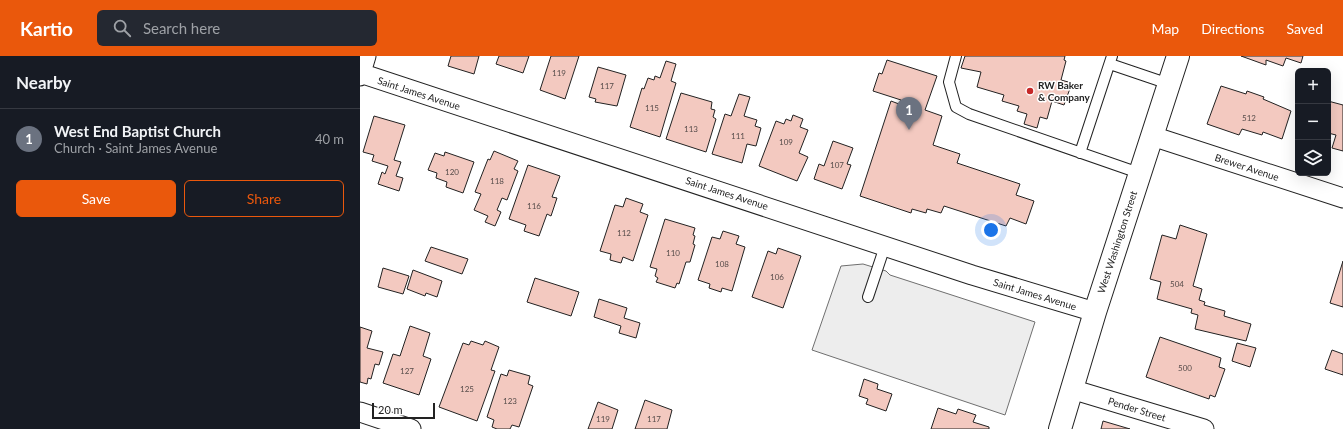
<!DOCTYPE html>
<meta charset="utf-8">
<style>
:root{--surface:#171b24;--page:#242831;--text:#f1f3f6;--muted:#9ea1a6;--line:#363941;--accent:#ea580c}
body{margin:0;font-family:Lato,sans-serif;background:var(--page);color:var(--text)}
.controls{position:absolute;right:12px;top:12px;display:grid;overflow:hidden;border-radius:6px;box-shadow:0 4px 16px #0002}
.controls button{width:36px;height:36px;display:grid;place-items:center;padding:0;border:0;border-bottom:1px solid var(--line);background:var(--surface);color:var(--text);font:20px sans-serif}
.scale{position:absolute;left:12px;bottom:10px;width:63px;box-sizing:border-box;padding-left:4px;border:2px solid #222;border-top:0;font-size:11px;line-height:14px;white-space:nowrap;color:#222;-webkit-text-stroke:3px #fff;paint-order:stroke}
.you{position:absolute;left:631px;top:174px;width:14px;height:14px;margin:-10px;border:3px solid #fff;border-radius:50%;background:#1a73e8;box-shadow:0 0 0 6px #1a73e833}
.badge{display:grid;place-items:center;width:26px;height:26px;border-radius:50%;background:var(--accent);color:#fff;font-size:13px;font-weight:700}
.pin{position:absolute;translate:-50% -33px;filter:drop-shadow(0 1px 2px #0008)}
.pin::after{content:'';position:absolute;top:21px;width:14px;height:12px;background:inherit;clip-path:polygon(0 0,100% 0,50% 100%)}
.list{margin:0;padding:0;list-style:none}
h2{display:flex;justify-content:space-between;align-items:center;height:52px;margin:0;padding:0 16px;font-size:17px}
h2 small{font-size:13px;font-weight:400;color:var(--muted)}
.list li{display:grid;grid-template-columns:26px 1fr auto;gap:12px;align-items:center;box-sizing:border-box;height:60px;padding:0 16px;border-top:1px solid var(--line)}
.list b{display:block;font-size:15px;white-space:nowrap}
.list p{margin:0;font-size:13px;white-space:nowrap;color:var(--muted)}
.list em{font-size:13px;font-style:normal;color:var(--muted)}
.actions{display:flex;gap:8px;padding:12px 16px}
.actions a{flex:1;padding:9px 0;border:1px solid var(--accent);border-radius:6px;text-align:center;font-size:14px;color:var(--accent)}
.actions .main{background:var(--accent);color:#fff}
.icon{flex:none;width:22px;height:22px;fill:none;stroke:currentColor;stroke-width:2;stroke-linecap:round;stroke-linejoin:round}
.map{position:relative;flex:none;width:983px;height:373px;overflow:hidden}
header{display:flex;align-items:center;gap:24px;box-sizing:border-box;height:56px;padding:0 20px;background:var(--accent);color:#fff}
header strong{font-size:19px}
nav{display:flex;gap:22px;margin-inline-start:auto;font-size:14px}
.search{width:280px;height:36px;background:var(--page);display:flex;align-items:center;gap:10px;box-sizing:border-box;padding:0 14px;border-radius:6px;color:var(--muted);font-size:15px}
main{display:flex}
aside{flex:1;background:var(--surface)}
.map>svg:first-child{display:block}
.parking{fill:#ededed;stroke:#6f6f6f}
.building{fill:#f3c9c0;stroke:#222}
.lines{fill:none;stroke-linecap:round;stroke-linejoin:round}
.service-casing{stroke:#222;stroke-width:12}
.minor-casing{stroke:#222;stroke-width:21}
.secondary-casing{stroke:#222;stroke-width:24}
.service{stroke:#fff;stroke-width:10}
.minor{stroke:#fff;stroke-width:19}
.secondary{stroke:#fff;stroke-width:22}
.poi-dot{fill:#c62828;stroke:#fff;stroke-width:1.5}
.labels{text-anchor:middle;stroke-width:3;stroke-linejoin:round;paint-order:stroke}
.number-label{font-size:8px;fill:#564c4a}
.poi-label{font-size:10px;font-weight:bold;fill:#222;stroke:#fff;text-anchor:start}
.street-label{font-size:10px;fill:#222;stroke:#fff}
</style>
<header>
<strong>Kartio</strong>
<div class="search"><svg class="icon" aria-label="search" viewBox="0 0 24 24"><circle cx="10" cy="10" r="6"/><path d="M15 15l6 6"/></svg>Search here</div>
<nav><a>Map</a><a>Directions</a><a>Saved</a></nav>
</header>
<main>
<aside>
<h2>Nearby<small></small></h2>
<ul class="list">
<li><span class="badge" style="background:#6b7280">1</span><div><b>West End Baptist Church</b><p>Church · Saint James Avenue</p></div><em>40 m</em></li>
</ul>
<div class="actions"><a class="main">Save</a><a>Share</a></div>
</aside>
<div class="map">
<svg width="983" height="373" viewBox="0 0 983 373">
<rect width="100%" height="100%" fill="#fff"/>
<path class="parking" d="M503 208 526 215 530 219 675 266 645 359 452 294 481 210Z"/>
<path class="building" d="M91 0H119L114 18 88 10Z
M139 0H169L163 17 136 8Z
M191 0H219L205 43 180 34Z
M605 0H705L704 4 706 5 701 24 712 27 704 49 692 45 687 63 680 61 677 72 664 68 667 58 657 55 659 50 642 45 644 39 617 31 621 16 601 12Z
M881 0H943L941 7 926 2 923 10 906 4V9Z
M527 4 577 20 565 54 582 60 573 89 600 98 597 107 660 128 656 139 674 145 666 168 650 162 646 170 584 150 581 157 567 153 566 157 552 153 551 157 500 140 531 45 539 48 541 44 513 35 519 17 522 18Z
M306 5 316 8 311 25 316 27 300 81 270 71 282 32 284 33 288 22 294 24 295 20 300 22Z
M238 11 266 19 257 50 235 46 236 43 229 41Z
M861 30 886 38 887 35 904 41 903 43 931 55 922 83 903 76 902 79 882 73 879 79 847 68Z
M321 37 352 46 351 53 355 54 353 61 356 63 346 96 306 83Z
M379 38 390 41 384 60 397 64 395 70 401 72 396 90 387 88 382 107 352 98 365 58 371 60Z
M968 45 983 49V95L972 92 976 79 968 77Z
M433 59 443 63 440 71 448 74 439 97 448 101 437 125 399 110 416 65 424 68 426 63 431 65Z
M14 60 45 69 34 104 41 106 36 120 43 122 39 135 18 128 22 116 25 118 28 110 12 105 14 99 3 96Z
M473 85 493 92 487 108 491 109 482 133 454 123 459 108 464 110Z
M134 95 158 105 154 113 158 115 147 144 142 142 137 154 141 156 135 170 125 166 128 160 114 154 121 138 115 136 128 103 130 104Z
M85 96 114 106 103 137 86 131 87 126 76 122 77 117 68 114 75 97 84 100Z
M168 109 200 120 192 141 197 142 191 160 187 158 179 180 164 175 166 169 149 163Z
M266 142 283 148 280 156 288 159 273 205 263 201 261 207 250 204 251 198 240 195 255 149 263 151Z
M305 163 335 172 333 179 335 180 333 188 335 189 330 206H326L319 228 317 227 315 232 296 226 298 222 295 220 297 213 290 211Z
M820 169 847 178 833 230 842 233 839 244 845 246 844 249 865 255 864 260 891 268 886 285 835 273 838 259 831 257 832 253 797 243 801 226 790 223 802 179 816 183Z
M363 175 379 180 376 188 385 191 372 235 362 232 361 236 349 232 350 228 338 224 352 181 360 183Z
M71 191 108 203 102 218 65 205Z
M418 192 441 200 423 252 392 241 408 195 416 198Z
M983 205V251L970 247Z
M23 212 49 220 43 238 18 231Z
M53 214 82 225 77 241 66 237 65 240 47 233Z
M175 222 219 236 211 260 167 246Z
M239 243 267 252 264 262 280 267 276 282 259 277 261 270 234 261Z
M50 270 70 277 63 300 71 303 59 339 23 327 33 298 40 300Z
M0 271 12 275 7 292 23 296 19 309 15 308 11 323 8 322 7 328 0 326Z
M800 281 861 302 859 311 865 313 855 341 850 339 849 343 786 321Z
M111 285 123 289 125 285 139 291 131 314 135 315 117 365 79 351 103 287 109 289Z
M877 287 896 292 890 311 872 305Z
M972 294 983 298V319L965 313Z
M149 314 170 320 168 328 173 330 159 371 152 369 150 373H137L132 371 134 364 127 361 141 318 147 320Z
M504 323 518 328 517 333 532 338 526 355 506 348 508 343 499 340Z
M285 344 312 354 307 373H275Z
M238 346 258 354 252 373H228Z
M578 352 596 358 598 353 616 359 613 366 629 371V373H571Z
M743 365 770 373H741Z"/>
<g class="lines">
<defs>
<path id="service" d="M596 0 589 26 596 51 609 58 779 117
M750 8 809 28
M720 97 752 0
M508 241 525 190"/>
<path id="minor" d="M0 17 612 219 735 256
M0 20 6 0
M792 80 983 142
M711 333 844 373
M0 356 51 373"/>
<path id="secondary" d="M700 373 735 256 818 0"/>
</defs>
<use href="#service" class="service-casing"/>
<use href="#minor" class="minor-casing"/>
<use href="#secondary" class="secondary-casing"/>
<use href="#service" class="service"/>
<use href="#minor" class="minor"/>
<use href="#secondary" class="secondary"/>
</g>
<circle class="poi-dot" cx="670" cy="35" r="4"/>
<g class="labels">
<g class="number-label">
<text x="199" y="20">119</text>
<text x="247" y="33">117</text>
<text x="292" y="55">115</text>
<text x="889" y="65">512</text>
<text x="331" y="76">113</text>
<text x="378" y="83">111</text>
<text x="426" y="89">109</text>
<text x="477" y="112">107</text>
<text x="92" y="119">120</text>
<text x="137" y="128">118</text>
<text x="174" y="153">116</text>
<text x="264" y="180">112</text>
<text x="313" y="200">110</text>
<text x="362" y="211">108</text>
<text x="417" y="224">106</text>
<text x="817" y="231">504</text>
<text x="825" y="315">500</text>
<text x="47" y="318">127</text>
<text x="107" y="336">125</text>
<text x="150" y="348">123</text>
<text x="243" y="366">119</text>
<text x="294" y="366">117</text>
</g>
<g class="poi-label">
<text x="678" y="33">RW Baker<tspan x="678" dy="12">&amp; Company</tspan></text>
</g>
<g class="street-label">
<text transform="translate(59 37) rotate(18)" y="4">Saint James Avenue</text>
<text transform="translate(887 111) rotate(18)" y="4">Brewer Avenue</text>
<text transform="translate(367 137) rotate(18)" y="4">Saint James Avenue</text>
<text transform="translate(757 186) rotate(-72)" y="4">West Washington Street</text>
<text transform="translate(675 238) rotate(17)" y="4">Saint James Avenue</text>
<text transform="translate(777 353) rotate(17)" y="4">Pender Street</text>
</g>
</g>
</svg>
<div class="controls">
<button>+</button>
<button>−</button>
<button><svg class="icon" aria-label="layers" viewBox="0 0 24 24"><path d="M12 4l9 5-9 5-9-5zM3 14l9 5 9-5"/></svg></button>
</div>
<div class="scale">20 m</div>
<div class="you"></div>
<div class="pin badge" style="left:549px;top:74px;background:#6b7280">1</div>
</div>
</main>
